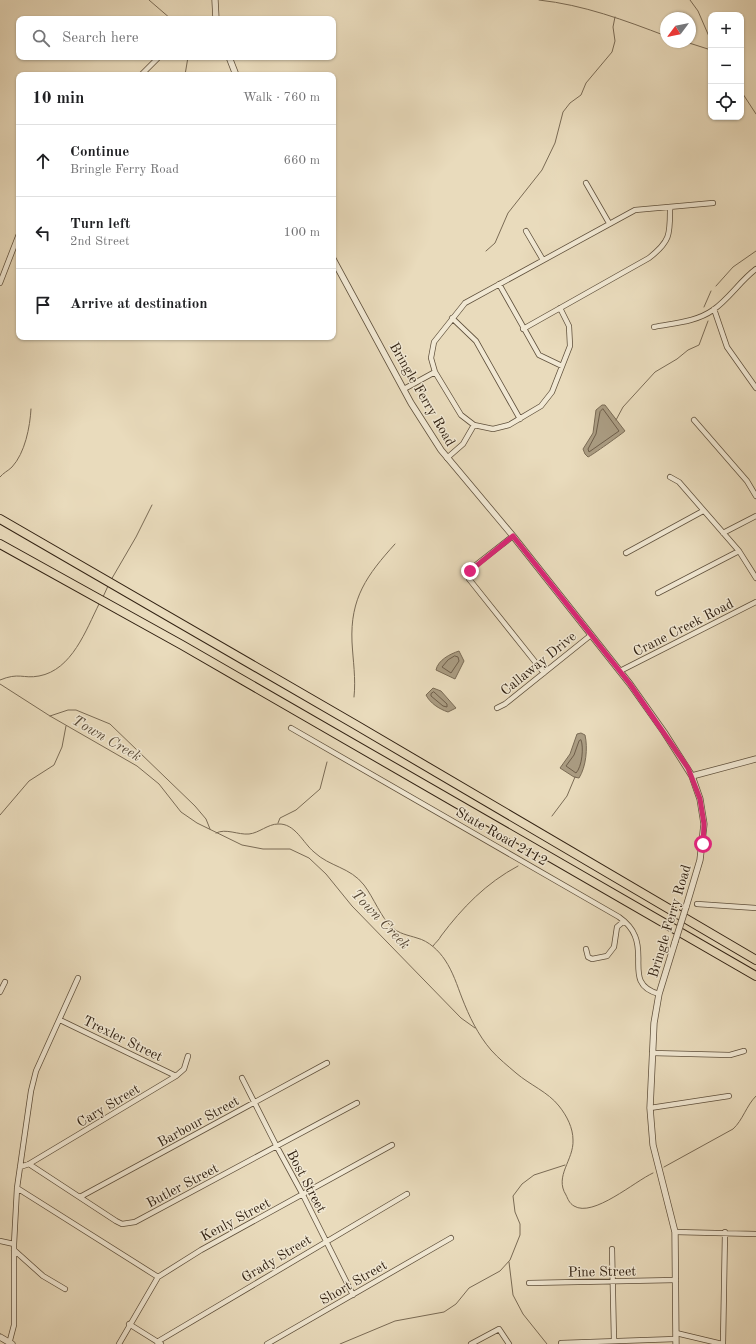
<!DOCTYPE html>
<meta charset="utf-8">
<style>
:root{--surface:#fff;--page:#f6f6f6;--text:#202124;--muted:#757577;--line:#e0e0e0}
body{margin:0;font-family:"Old Standard TT",serif;background:var(--page);color:var(--text)}
.controls{position:absolute;right:12px;top:12px;display:grid;overflow:hidden;border-radius:8px;box-shadow:0 1px 3px #0004}
.controls button{width:36px;height:36px;display:grid;place-items:center;padding:0;border:0;border-bottom:1px solid var(--line);background:var(--surface);color:var(--text);font:20px sans-serif}
.compass{position:absolute;left:660px;top:12px;width:36px;height:36px;border-radius:50%;background:var(--surface);box-shadow:0 1px 3px #0004;rotate:238deg}
.stop{position:absolute;width:12px;height:12px;margin:-9px;border:3px solid #db2777;border-radius:50%;background:#fff}
.stop.end{background:#db2777;border-color:#fff;box-shadow:0 1px 4px #0008}
.list{margin:0;padding:0;list-style:none}
h2{display:flex;justify-content:space-between;align-items:center;height:52px;margin:0;padding:0 16px;font-size:17px}
h2 small{font-size:13px;font-weight:400;color:var(--muted)}
.list li{display:grid;grid-template-columns:26px 1fr auto;gap:12px;align-items:center;box-sizing:border-box;height:72px;padding:0 16px;border-top:1px solid var(--line)}
.list b{display:block;font-size:15px;white-space:nowrap}
.list p{margin:0;font-size:13px;white-space:nowrap;color:var(--muted)}
.list em{font-size:13px;font-style:normal;color:var(--muted)}
.icon{flex:none;width:22px;height:22px;fill:none;stroke:currentColor;stroke-width:2;stroke-linecap:round;stroke-linejoin:round}
.map{position:relative;flex:none;width:756px;height:1344px;overflow:hidden}
.search{position:absolute;background:var(--surface);box-shadow:0 1px 3px #0004;left:16px;top:16px;width:320px;height:44px;display:flex;align-items:center;gap:10px;box-sizing:border-box;padding:0 14px;border-radius:8px;color:var(--muted);font-size:15px}
.panel{position:absolute;background:var(--surface);box-shadow:0 1px 3px #0004;left:16px;top:72px;width:320px;height:268px;border-radius:8px}
.map>svg:first-child{display:block}
.water{fill:#aa9c82;stroke:#7a6b55}
.lines{fill:none;stroke-linecap:round;stroke-linejoin:round}
.shore{stroke:#6e5e4a;stroke-width:1}
.stream{stroke:#7a6b55;stroke-width:1}
.minor-casing{stroke:#5f503c;stroke-width:6}
.tertiary-casing{stroke:#5f503c;stroke-width:7}
.motorway-casing{stroke:#312112;stroke-width:10}
.minor{stroke:#f1e8d3;stroke-width:4.5}
.tertiary{stroke:#f1e8d3;stroke-width:5.5}
.motorway{stroke:#e9dbbc;stroke-width:8}
.tertiary-bridge-casing{stroke:#5f503c;stroke-width:7;stroke-linecap:butt}
.tertiary-bridge{stroke:#f1e8d3;stroke-width:5.5}
.route{stroke:#db2777;stroke-width:5}
.labels{text-anchor:middle;stroke-width:3;stroke-linejoin:round;paint-order:stroke}
.street-label{font-size:14px;fill:#312112;stroke:#f1e8d3}
.water-label{font-size:15px;font-style:italic;fill:#5b4c39;stroke:#f1e8d3}
</style>
<div class="map">
<svg width="756" height="1344" viewBox="0 0 756 1344">
<rect width="100%" height="100%" fill="#e9dbbc"/>
<filter id="stains"><feTurbulence type="fractalNoise" baseFrequency=".005" numOctaves="4"/><feColorMatrix values="0 0 0 0 .2 0 0 0 0 .09 0 0 0 0 .02 0 0 0 .5 -.17"/></filter>
<radialGradient id="worn" r=".72"><stop offset=".6" stop-color="#630" stop-opacity="0"/><stop offset="1" stop-color="#630" stop-opacity=".3"/></radialGradient>
<path class="water" d="M602 405H605L625 431C623 433 591 456 588 457L585 454 583 449 593 433 596 410Z
M459 651 464 661 455 679 436 670C438 660 450 654 459 651Z
M433 688 441 691 456 708 448 712C439 709 430 703 426 695Z
M577 734 581 733 585 735C588 748 586 767 579 778L574 777 560 768 570 754Z"/>
<g class="lines">
<path class="shore" d="M603 409 619 431 589 452 588 449 596 434 600 412Z
M455 656 458 657 459 661 451 673 442 667 448 660Z
M434 692 447 704V707L443 706 431 696V694Z
M581 740C584 747 582 767 576 773L566 766 574 755 579 741Z"/>
<path class="stream" d="M149 0 171 19
M539 0C584 5 624 20 666 36
M690 0 698 11 711 41
M686 42 711 50
M185 75 188 57
M741 91 756 114
M486 251 495 243 508 213 542 170 555 143 563 112 570 103 581 95 586 83 612 52 615 41 613 27 615 17
M716 286 733 267 756 251
M704 307 711 291
M616 420 623 407 655 372 677 359 688 350 699 345 708 321
M0 477C3 473 8 471 12 467 25 453 30 427 31 409
M111 580 136 537 152 505
M103 597 108 586
M0 680C19 672 23 679 39 676 72 670 86 630 99 604
M0 684 50 716 137 766 159 784 181 812 197 823 242 845 263 849H290L309 858 326 874 352 906 461 1018 475 1028
M354 697C356 678 353 661 352 642 350 598 367 575 395 544
M50 716 68 710H76L110 724 195 806 206 819 210 829
M0 815 29 781 54 765 62 747 66 726
M552 816 567 796 575 777
M278 823 280 818 296 810 320 789 327 762
M216 833C226 828 238 835 249 834 259 833 268 824 278 824 295 823 303 843 314 852 330 867 350 867 364 885 374 898 381 918 392 927 399 934 408 935 417 938 429 941 439 951 445 960 453 972 457 985 462 998 469 1016 478 1035 491 1050 499 1059 508 1066 516 1073 530 1085 548 1092 559 1106 567 1116 573 1128 573 1140 574 1160 554 1176 566 1195 568 1199 569 1203 574 1206 593 1218 635 1181 653 1173
M433 946C436 942 439 940 441 936 462 908 486 883 518 866
M664 1167 733 1129C743 1120 746 1106 756 1096
M509 1262 513 1295 523 1314 547 1344
M340 1344 395 1321 444 1312 456 1304 469 1288 500 1271 510 1260 520 1235V1224L515 1212 513 1196 522 1184 534 1175 565 1165"/>
<defs>
<path id="minor" d="M141 75 159 57
M586 183 609 223
M526 231 543 260
M0 283 19 234
M499 284 539 355 562 366
M560 308 569 326 570 346 552 392 541 406 509 425 493 429 474 425 461 415 435 372 431 358 434 342 465 303 635 210 713 203
M714 309 727 347 756 388
M452 318 476 341 520 419
M654 327C674 323 696 322 713 310 729 299 740 281 756 269
M523 329 649 258C671 241 670 234 670 207
M404 389 435 372
M694 420 747 481 756 496
M447 458 463 444 474 425
M670 477 679 482 739 551 756 578
M723 533 756 516
M513 536 472 568 469 579 544 673
M626 553 703 511
M658 593 739 551
M620 671 756 602
M497 708 505 704 591 635
M291 728 619 917C626 922 632 928 635 936 645 959 626 985 659 994
M697 904 756 908
M586 949 588 957 592 959 607 956 614 947 617 927 624 921
M0 992 5 982
M60 1020 176 1076
M652 1053 730 1055 744 1051
M242 1078 277 1147 303 1195 353 1295
M650 1108 729 1096
M29 1164 116 1221 122 1224 135 1222 357 1103
M20 1167 29 1164 176 1076 184 1069 188 1056
M17 1188 158 1277
M80 1197 327 1063
M675 1232 756 1234
M0 1241 14 1244
M612 1249 614 1341
M14 1250 43 1276 65 1289
M529 1283 676 1280
M129 1324 161 1344
M676 1333 722 1344
M157 1342 407 1194
M561 1343 676 1339
M9 1344 14 1325V1244L17 1188 31 1091 36 1071 78 978
M119 1344 158 1277 201 1250 392 1145
M267 1344 451 1238
M471 1344 499 1329 509 1344
M723 1344 725 1232"/>
<path id="tertiary" d="M215 0 216 19
M229 57 236 75
M333 259 411 403 441 450 513 536 630 684 664 732 692 776 700 799 704 824 700 860 686 907
M692 776 756 759
M675 942 659 994 654 1023 650 1108 653 1145 675 1232 676 1344
M0 1337 12 1344"/>
<path id="motorway" d="M0 519 356 725 756 960
M0 544 182 645 756 976"/>
</defs>
<use href="#minor" class="minor-casing"/>
<use href="#tertiary" class="tertiary-casing"/>
<use href="#motorway" class="motorway-casing"/>
<use href="#minor" class="minor"/>
<use href="#tertiary" class="tertiary"/>
<use href="#motorway" class="motorway"/>
<defs>
<path id="tertiary-bridge" d="M675 942 686 907"/>
</defs>
<use href="#tertiary-bridge" class="tertiary-bridge-casing"/>
<use href="#tertiary-bridge" class="tertiary-bridge"/>
</g>
<g class="lines">
<path class="route" d="M470 571 513 536 630 684 688 768 700 799 704 824 703 844"/>
</g>
<g class="labels">
<g class="street-label">
<text transform="translate(423 394) rotate(60)" y="5">Bringle Ferry Road</text>
<text transform="translate(683 627) rotate(-27)" y="5">Crane Creek Road</text>
<text transform="translate(538 663) rotate(-39)" y="5">Callaway Drive</text>
<text transform="translate(502 836) rotate(30)" y="5">State Road 2112</text>
<text transform="translate(669 921) rotate(-73)" y="5">Bringle Ferry Road</text>
<text transform="translate(123 1038) rotate(26)" y="5">Trexler Street</text>
<text transform="translate(108 1105) rotate(-31)" y="5">Cary Street</text>
<text transform="translate(198 1121) rotate(-29)" y="5">Barbour Street</text>
<text transform="translate(307 1181) rotate(62)" y="5">Bost Street</text>
<text transform="translate(182 1185) rotate(-28)" y="5">Butler Street</text>
<text transform="translate(235 1219) rotate(-28)" y="5">Kenly Street</text>
<text transform="translate(276 1258) rotate(-31)" y="5">Grady Street</text>
<text transform="translate(602 1271) rotate(-1)" y="5">Pine Street</text>
<text transform="translate(353 1282) rotate(-30)" y="5">Short Street</text>
</g>
<g class="water-label">
<text transform="translate(107 738) rotate(30)" y="5">Town Creek</text>
<text transform="translate(381 919) rotate(46)" y="5">Town Creek</text>
</g>
</g>
<rect width="100%" height="100%" filter="url(#stains)"/>
<rect width="100%" height="100%" fill="url(#worn)"/>
</svg>
<div class="controls">
<button>+</button>
<button>−</button>
<button><svg class="icon" aria-label="locate" viewBox="0 0 24 24"><circle cx="12" cy="12" r="6"/><path d="M12 2v4M12 18v4M2 12h4M18 12h4"/></svg></button>
</div>
<svg class="compass" viewBox="-18 -18 36 36"><path d="M0-13l5 13h-10z" fill="#e53935"/><path d="M0 13l5-13h-10z" fill="#757577"/></svg>
<div class="stop" style="left:703px;top:844px"></div>
<div class="stop end" style="left:470px;top:571px"></div>
<div class="search"><svg class="icon" aria-label="search" viewBox="0 0 24 24"><circle cx="10" cy="10" r="6"/><path d="M15 15l6 6"/></svg>Search here</div>
<section class="panel">
<h2>10 min<small>Walk · 760 m</small></h2>
<ul class="list">
<li><svg class="icon" aria-label="ahead" viewBox="0 0 24 24"><path d="M12 20V5M6 11l6-6 6 6"/></svg><div><b>Continue</b><p>Bringle Ferry Road</p></div><em>660 m</em></li>
<li><svg class="icon" aria-label="left" viewBox="0 0 24 24"><path d="M17 20v-9H6M10 6l-5 5 5 5"/></svg><div><b>Turn left</b><p>2nd Street</p></div><em>100 m</em></li>
<li><svg class="icon" aria-label="arrive" viewBox="0 0 24 24"><path d="M6 21V4h12l-3 4 3 4H6"/></svg><div><b>Arrive at destination</b></div></li>
</ul>
</section>
</div>
